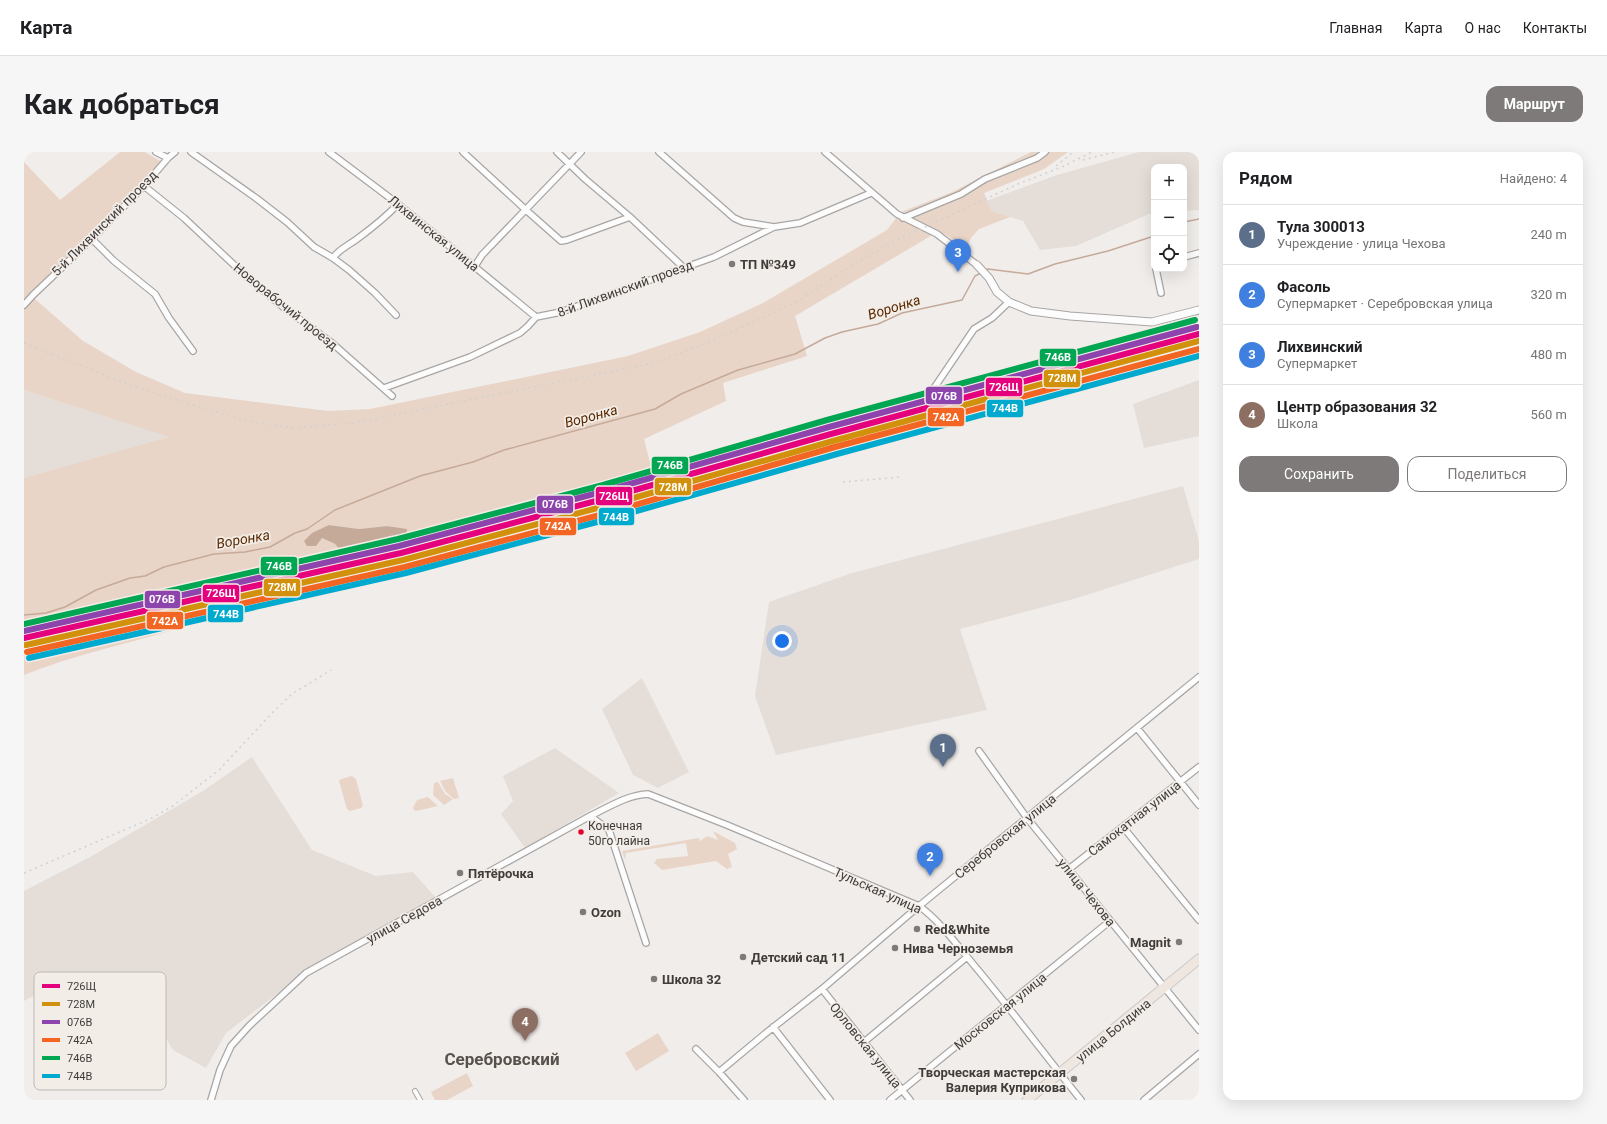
<!DOCTYPE html>
<html lang="ru">
<meta charset="utf-8">
<style>
:root{--surface:#fff;--page:#f6f6f6;--text:#202124;--muted:#757577;--line:#e0e0e0;--accent:#7d7a79}
body{margin:0;font-family:Roboto,sans-serif;background:var(--page);color:var(--text)}
.controls{position:absolute;right:12px;top:12px;display:grid;overflow:hidden;border-radius:8px;box-shadow:0 4px 16px #0002}
.controls button{width:36px;height:36px;display:grid;place-items:center;padding:0;border:0;border-bottom:1px solid var(--line);background:var(--surface);color:var(--text);font:20px sans-serif}
.you{position:absolute;left:758px;top:489px;width:14px;height:14px;margin:-10px;border:3px solid #fff;border-radius:50%;background:#1a73e8;box-shadow:0 0 0 6px #1a73e833}
.badge{display:grid;place-items:center;width:26px;height:26px;border-radius:50%;background:var(--accent);color:#fff;font-size:13px;font-weight:700}
.pin{position:absolute;translate:-50% -33px;filter:drop-shadow(0 1px 2px #0008)}
.pin::after{content:'';position:absolute;top:21px;width:14px;height:12px;background:inherit;clip-path:polygon(0 0,100% 0,50% 100%)}
.list{margin:0;padding:0;list-style:none}
h2{display:flex;justify-content:space-between;align-items:center;height:52px;margin:0;padding:0 16px;font-size:17px}
h2 small{font-size:13px;font-weight:400;color:var(--muted)}
.list li{display:grid;grid-template-columns:26px 1fr auto;gap:12px;align-items:center;box-sizing:border-box;height:60px;padding:0 16px;border-top:1px solid var(--line)}
.list b{display:block;font-size:15px;white-space:nowrap}
.list p{margin:0;font-size:13px;white-space:nowrap;color:var(--muted)}
.list em{font-size:13px;font-style:normal;color:var(--muted)}
.actions{display:flex;gap:8px;padding:12px 16px}
.actions a{flex:1;padding:9px 0;border:1px solid var(--accent);border-radius:12px;text-align:center;font-size:14px;color:var(--accent)}
.actions .main{background:var(--accent);color:#fff}
.icon{flex:none;width:22px;height:22px;fill:none;stroke:currentColor;stroke-width:2;stroke-linecap:round;stroke-linejoin:round}
.map{position:relative;flex:none;width:1175px;height:948px;overflow:hidden;border-radius:12px}
header{display:flex;align-items:center;gap:24px;box-sizing:border-box;height:56px;padding:0 20px;background:var(--surface);border-bottom:1px solid var(--line)}
header strong{font-size:19px}
nav{display:flex;gap:22px;margin-inline-start:auto;font-size:14px}
.intro{display:flex;align-items:center;justify-content:space-between;box-sizing:border-box;height:96px;padding:0 24px}
h1{margin:0;font-size:28px}
.button{padding:10px 18px;border-radius:12px;background:var(--accent);color:#fff;font-size:14px;font-weight:700}
main{display:flex;gap:24px;padding:0 24px}
aside{flex:1;background:var(--surface);border-radius:12px;box-shadow:0 4px 16px #0002}
.map>svg:first-child{display:block}
.built{fill:#e5ded8}
.green{fill:#e9d5c7}
.water{fill:#c6aa99}
.lines{fill:none;stroke-linecap:round;stroke-linejoin:round}
.stream{stroke:#c6aa99;stroke-width:1.5}
.pedestrian-casing{stroke:#a8a6a5;stroke-width:6}
.minor-casing{stroke:#a8a6a5;stroke-width:8}
.tertiary-casing{stroke:#a8a6a5;stroke-width:9}
.primary-casing{stroke:#cccac9;stroke-width:11}
.pedestrian{stroke:#fdfcfc;stroke-width:4}
.minor{stroke:#fdfcfc;stroke-width:5.5}
.tertiary{stroke:#fdfcfc;stroke-width:7}
.primary{stroke:#efe6df;stroke-width:9}
.rail{stroke:#d1d1d1;stroke-width:1.5;stroke-dasharray:2 4;stroke-linecap:butt}
.rail-1-casing{stroke:#f3ede8;stroke-width:9}
.rail-2-casing{stroke:#f3ede8;stroke-width:9}
.rail-3-casing{stroke:#f3ede8;stroke-width:9}
.rail-4-casing{stroke:#f3ede8;stroke-width:9}
.rail-5-casing{stroke:#f3ede8;stroke-width:9}
.rail-6-casing{stroke:#f3ede8;stroke-width:9}
.rail-1{stroke:#e5007d;stroke-width:6}
.rail-2{stroke:#d2910c;stroke-width:6}
.rail-3{stroke:#8e44ad;stroke-width:6}
.rail-4{stroke:#f26522;stroke-width:6}
.rail-5{stroke:#00a651;stroke-width:6}
.rail-6{stroke:#00a9ce;stroke-width:6}
.poi-dot{fill:#7d7a79;stroke:#f3ede8;stroke-width:1.5}
.bus-dot{fill:#e4002b;stroke:#f3ede8;stroke-width:1.5}
.labels{text-anchor:middle;stroke-width:3.5;stroke-linejoin:round;paint-order:stroke}
.bus-label{font-size:12px;fill:#3f3c3b;stroke:#f3ede8;text-anchor:start}
.street-label{font-size:13px;fill:#3f3c3b;stroke:#f3ede8}
.poi-label{font-size:13px;font-weight:bold;fill:#3f3c3b;stroke:#f3ede8;text-anchor:start}
.water-label{font-size:14px;font-style:italic;fill:#592800;stroke:#f3ede8}
.district-label{font-size:17px;font-weight:bold;fill:#57514e;stroke:#f3ede8}
.key{fill:#f3ede8;stroke:#bdb8b4;stroke-width:1}
.key-label{font-size:11px;fill:#3f3c3b}
.line-badge{stroke:#f3ede8;stroke-width:1.5}
.badge-label{font-size:11px;text-anchor:middle;font-weight:bold;fill:#fff}
</style>
<header>
<strong>Карта</strong>
<nav><a>Главная</a><a>Карта</a><a>О нас</a><a>Контакты</a></nav>
</header>
<div class="intro"><h1>Как добраться</h1><a class="button">Маршрут</a></div>
<main>
<div class="map">
<svg width="1175" height="948" viewBox="0 0 1175 948">
<rect width="100%" height="100%" fill="#f0edeb"/>
<path class="built" d="M1115 0H1175V58L1160 59V15H1130V62H1125L1052 94 1016 98 999 69 967 59 962 49 1033 23Z
M1175 228V284L1120 296 1109 252Z
M0 238 146 285 0 326Z
M1159 334 1175 389V407L1053 446 936 477 963 558 752 603 731 544 745 450 828 421Z
M618 526 665 620 634 636 609 623 578 557Z
M531 596 595 641 501 696 477 662 489 649 479 624Z
M228 605 288 698 352 724 389 720 412 746 338 786 262 835 202 881 182 916 149 898 127 861 109 819 31 859 17 840 0 849V739L66 705 179 639Z"/>
<path class="green" d="M96 0H121L143 13 11 147 59 189 112 220 161 241 304 259 346 257 604 204 676 180 739 151 863 78 877 60 926 41 1007 0H1044L1020 17 960 41 967 59 986 65 955 77 947 86 942 96 922 83 913 78 905 85 771 164 783 204 699 231 702 249 620 287 628 319 549 345 382 389V377L363 374 335 377 305 373 298 386 311 392 319 401 326 402 194 434 0 478V326L145 285 0 238V10L36 48Z
M133 465 169 472C113 490 54 501 0 523V495L97 468Z
M328 624 332 627 339 654 337 656 326 659 323 657 315 629 317 627Z
M429 626 435 646 430 647 422 640 416 629Z
M414 630 421 642 429 647 420 653 409 643 410 631Z
M404 645 414 654 392 659 390 658 389 656 393 648Z
M689 679 711 691 713 697 704 702 708 715 703 717 692 709 638 718 630 711 633 707 664 704 662 691 602 701 601 708 598 699 675 686 676 689 683 684 694 688Z
M634 881 645 899 612 919 601 901Z
M443 921 449 934 423 948H411L407 940Z"/>
<path class="water" d="M305 373 335 377 363 374 383 377 382 389 326 402 319 401 311 392 298 386 292 394H283L280 389 288 381Z"/>
<g class="lines">
<path class="stream" d="M1160 70 1175 67
M962 118 964 117 1004 122 1031 112 1084 99 1130 84
M0 463 22 461 41 455 72 438 106 426 121 424 140 415 190 402 221 400 246 395 271 381 283 377 311 358 396 324 449 310 480 298 631 257 657 242 714 218 771 202 801 186 818 180 854 172 878 161 938 148 951 124 957 121"/>
<defs>
<path id="pedestrian" d="M391 939 396 948"/>
<path id="minor" d="M132 0 144 6
M167 0 232 46 263 70 290 95 309 106 325 118 351 141 372 163
M305 0 374 52 512 165
M439 0 502 58 537 89 543 88 606 65
M533 0 561 27 606 65 659 115
M635 0 710 66 719 70 750 75
M801 0 873 62 913 82 953 113
M120 34 160 66 224 126 259 155 308 191 368 244
M879 66 937 42 961 27 1013 6 1021 0
M68 87 90 109 131 142 145 166 169 199
M1160 105 1175 101
M309 106C315 97 325 93 333 87 348 76 362 65 374 52
M451 114 458 103 557 0
M1132 117 1137 141
M0 153 9 143 68 87 120 34 144 6 151 0
M360 236 446 205 496 181 504 174 512 165 537 160 690 105 750 75 776 71 847 41
M675 309 906 242 950 177 968 166 985 150
M1113 576 1175 653
M955 599 1003 666 1175 878
M566 664 585 678 622 791
M1099 675 1175 768
M1045 717 1175 615
M798 837 886 948
M749 875 806 948
M840 890 943 805
M672 897 695 920 720 948
M695 920 742 881 798 837 895 754 1175 525
M187 948 196 918 207 894 225 874 282 821 566 664C585 655 603 643 624 642L703 673 895 754C916 769 932 792 949 812 986 856 1021 903 1057 948
M866 948 1086 769
M1120 948 1175 902"/>
<path id="tertiary" d="M953 113 965 126 973 140 985 150 1007 159 1046 164 1128 170 1175 158"/>
<path id="primary" d="M1003 948 1175 807"/>
</defs>
<use href="#pedestrian" class="pedestrian-casing"/>
<use href="#minor" class="minor-casing"/>
<use href="#tertiary" class="tertiary-casing"/>
<use href="#primary" class="primary-casing"/>
<use href="#pedestrian" class="pedestrian"/>
<use href="#minor" class="minor"/>
<use href="#tertiary" class="tertiary"/>
<use href="#primary" class="primary"/>
<path class="rail" d="M1059 8 1090 0
M1032 14 1049 0
M0 191 106 233 218 268 269 276 329 271 630 211 688 189 774 149 831 111 877 86 994 32 1038 15 1068 0
M819 330 877 325
M0 721 126 667 149 654 196 617 247 562 268 542 307 518"/>
<defs>
<path id="rail-1" d="M0 486 377 401 583 346 807 282 1175 182"/>
<path id="rail-2" d="M2 493 379 408 585 353 809 289 1175 189"/>
<path id="rail-3" d="M0 479 375 394 581 339 805 275 1173 175"/>
<path id="rail-4" d="M3 500 381 415 587 360 811 295 1175 197"/>
<path id="rail-5" d="M0 472 374 387 579 333 803 268 1171 168"/>
<path id="rail-6" d="M5 506 382 421 588 366 813 302 1175 204"/>
</defs>
<use href="#rail-1" class="rail-1-casing"/>
<use href="#rail-2" class="rail-2-casing"/>
<use href="#rail-3" class="rail-3-casing"/>
<use href="#rail-4" class="rail-4-casing"/>
<use href="#rail-5" class="rail-5-casing"/>
<use href="#rail-6" class="rail-6-casing"/>
<use href="#rail-1" class="rail-1"/>
<use href="#rail-2" class="rail-2"/>
<use href="#rail-3" class="rail-3"/>
<use href="#rail-4" class="rail-4"/>
<use href="#rail-5" class="rail-5"/>
<use href="#rail-6" class="rail-6"/>
</g>
<g class="poi-dot">
<circle cx="708" cy="112" r="4"/>
<circle cx="436" cy="721" r="4"/>
<circle cx="559" cy="760" r="4"/>
<circle cx="893" cy="777" r="4"/>
<circle cx="1155" cy="790" r="4"/>
<circle cx="871" cy="796" r="4"/>
<circle cx="719" cy="805" r="4"/>
<circle cx="630" cy="827" r="4"/>
<circle cx="1050" cy="927" r="4"/>
</g>
<circle class="bus-dot" cx="557" cy="680" r="3.5"/>
<g class="labels">
<g class="bus-label">
<text x="564" y="678">Конечная<tspan x="564" dy="15">50го лайна</tspan></text>
</g>
<g class="street-label">
<text transform="translate(80 71) rotate(-45)" y="5">5-й Лихвинский проезд</text>
<text transform="translate(410 81) rotate(39)" y="5">Лихвинская улица</text>
<text transform="translate(601 136) rotate(-20)" y="5">8-й Лихвинский проезд</text>
<text transform="translate(262 154) rotate(39)" y="5">Новорабочий проезд</text>
<text transform="translate(1110 666) rotate(-38)" y="5">Самокатная улица</text>
<text transform="translate(981 684) rotate(-39)" y="5">Серебровская улица</text>
<text transform="translate(854 738) rotate(24)" y="5">Тульская улица</text>
<text transform="translate(1063 740) rotate(51)" y="5">улица Чехова</text>
<text transform="translate(380 767) rotate(-29)" y="5">улица Седова</text>
<text transform="translate(976 859) rotate(-39)" y="5">Московская улица</text>
<text transform="translate(1089 878) rotate(-39)" y="5">улица Болдина</text>
<text transform="translate(842 893) rotate(51)" y="5">Орловская улица</text>
</g>
<g class="poi-label">
<text x="716" y="117">ТП №349</text>
<text x="444" y="726">Пятёрочка</text>
<text x="567" y="765">Ozon</text>
<text x="901" y="782">Red&amp;White</text>
<text x="1147" y="795" text-anchor="end">Magnit</text>
<text x="879" y="801">Нива Черноземья</text>
<text x="727" y="810">Детский сад 11</text>
<text x="638" y="832">Школа 32</text>
<text x="1042" y="925" text-anchor="end">Творческая мастерская<tspan x="1042" dy="15">Валерия Куприкова</tspan></text>
</g>
<g class="water-label">
<text transform="translate(870 155) rotate(-17)" y="5">Воронка</text>
<text transform="translate(567 264) rotate(-15)" y="5">Воронка</text>
<text transform="translate(219 387) rotate(-10)" y="5">Воронка</text>
</g>
<g class="district-label">
<text x="478" y="913">Серебровский</text>
</g>
</g>
<rect x="10" y="820" width="132" height="118" rx="6" class="key"/>
<rect x="18" y="832" width="18" height="4" fill="#e5007d"/>
<rect x="18" y="850" width="18" height="4" fill="#d2910c"/>
<rect x="18" y="868" width="18" height="4" fill="#8e44ad"/>
<rect x="18" y="886" width="18" height="4" fill="#f26522"/>
<rect x="18" y="904" width="18" height="4" fill="#00a651"/>
<rect x="18" y="922" width="18" height="4" fill="#00a9ce"/>
<g class="key-label">
<text x="43" y="838">726Щ</text>
<text x="43" y="856">728М</text>
<text x="43" y="874">076В</text>
<text x="43" y="892">742А</text>
<text x="43" y="910">746В</text>
<text x="43" y="928">744В</text>
</g>
<g class="line-badge">
<rect x="1015" y="196" width="38" height="19" rx="4" fill="#00a651"/>
<rect x="1019" y="217" width="38" height="19" rx="4" fill="#d2910c"/>
<rect x="961" y="225" width="38" height="20" rx="4" fill="#e5007d"/>
<rect x="901" y="234" width="38" height="19" rx="4" fill="#8e44ad"/>
<rect x="962" y="247" width="38" height="19" rx="4" fill="#00a9ce"/>
<rect x="903" y="255" width="38" height="20" rx="4" fill="#f26522"/>
<rect x="627" y="304" width="38" height="19" rx="4" fill="#00a651"/>
<rect x="630" y="325" width="38" height="19" rx="4" fill="#d2910c"/>
<rect x="571" y="334" width="38" height="20" rx="4" fill="#e5007d"/>
<rect x="512" y="343" width="38" height="19" rx="4" fill="#8e44ad"/>
<rect x="574" y="355" width="37" height="19" rx="4" fill="#00a9ce"/>
<rect x="515" y="365" width="38" height="19" rx="4" fill="#f26522"/>
<rect x="236" y="404" width="38" height="20" rx="4" fill="#00a651"/>
<rect x="239" y="426" width="38" height="19" rx="4" fill="#d2910c"/>
<rect x="178" y="432" width="38" height="19" rx="4" fill="#e5007d"/>
<rect x="120" y="438" width="37" height="19" rx="4" fill="#8e44ad"/>
<rect x="183" y="452" width="37" height="19" rx="4" fill="#00a9ce"/>
<rect x="122" y="459" width="38" height="19" rx="4" fill="#f26522"/>
</g>
<g class="badge-label">
<text x="1034" y="209">746В</text>
<text x="1038" y="230">728М</text>
<text x="980" y="239">726Щ</text>
<text x="920" y="248">076В</text>
<text x="981" y="260">744В</text>
<text x="922" y="269">742А</text>
<text x="646" y="317">746В</text>
<text x="649" y="339">728М</text>
<text x="590" y="348">726Щ</text>
<text x="531" y="356">076В</text>
<text x="592" y="369">744В</text>
<text x="534" y="378">742А</text>
<text x="255" y="418">746В</text>
<text x="258" y="439">728М</text>
<text x="197" y="445">726Щ</text>
<text x="138" y="451">076В</text>
<text x="202" y="466">744В</text>
<text x="141" y="473">742А</text>
</g>
</svg>
<div class="controls">
<button>+</button>
<button>−</button>
<button><svg class="icon" aria-label="locate" viewBox="0 0 24 24"><circle cx="12" cy="12" r="6"/><path d="M12 2v4M12 18v4M2 12h4M18 12h4"/></svg></button>
</div>
<div class="you"></div>
<div class="pin badge" style="left:919px;top:615px;background:#5c6f8a">1</div>
<div class="pin badge" style="left:906px;top:724px;background:#3f7fe0">2</div>
<div class="pin badge" style="left:934px;top:120px;background:#3f7fe0">3</div>
<div class="pin badge" style="left:501px;top:889px;background:#8d6e63">4</div>
</div>
<aside>
<h2>Рядом<small>Найдено: 4</small></h2>
<ul class="list">
<li><span class="badge" style="background:#5c6f8a">1</span><div><b>Тула 300013</b><p>Учреждение · улица Чехова</p></div><em>240 m</em></li>
<li><span class="badge" style="background:#3f7fe0">2</span><div><b>Фасоль</b><p>Супермаркет · Серебровская улица</p></div><em>320 m</em></li>
<li><span class="badge" style="background:#3f7fe0">3</span><div><b>Лихвинский</b><p>Супермаркет</p></div><em>480 m</em></li>
<li><span class="badge" style="background:#8d6e63">4</span><div><b>Центр образования 32</b><p>Школа</p></div><em>560 m</em></li>
</ul>
<div class="actions"><a class="main">Сохранить</a><a>Поделиться</a></div>
</aside>
</main>
